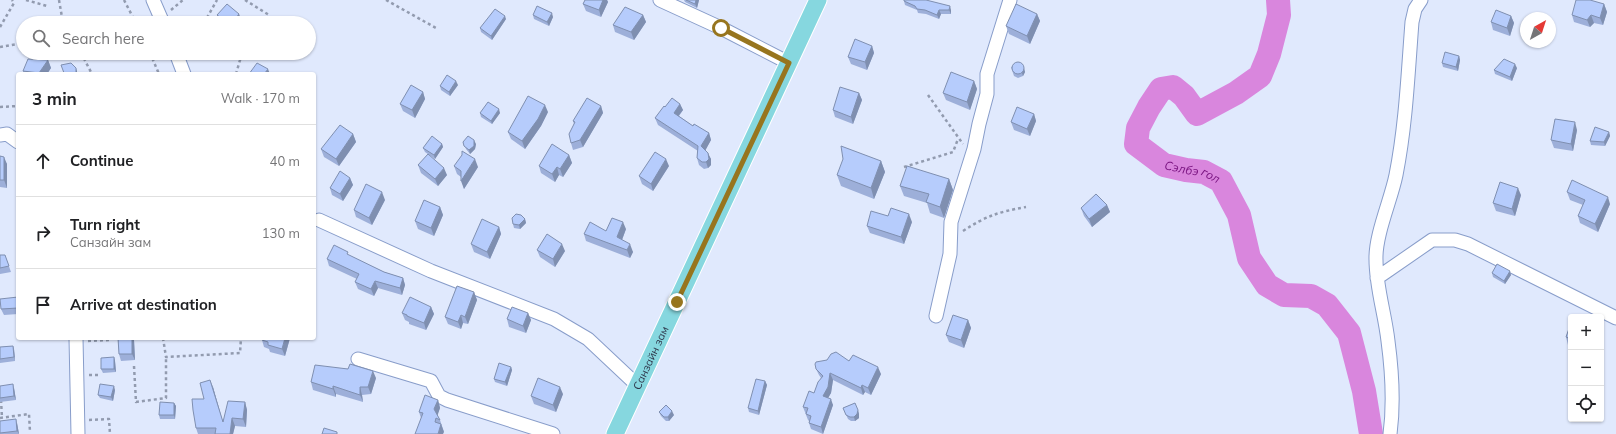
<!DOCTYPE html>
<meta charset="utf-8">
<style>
:root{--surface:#fff;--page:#f6f6f6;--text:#202124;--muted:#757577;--line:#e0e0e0}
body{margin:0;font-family:Mulish,sans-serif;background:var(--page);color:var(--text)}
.controls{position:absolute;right:12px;bottom:12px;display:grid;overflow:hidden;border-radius:4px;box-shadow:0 1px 3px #0004}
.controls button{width:36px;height:36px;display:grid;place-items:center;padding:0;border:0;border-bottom:1px solid var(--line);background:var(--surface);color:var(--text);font:20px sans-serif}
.compass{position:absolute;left:1520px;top:12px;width:36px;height:36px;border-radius:50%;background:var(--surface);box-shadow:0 1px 3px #0004;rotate:39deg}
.stop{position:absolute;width:12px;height:12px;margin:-9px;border:3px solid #97751e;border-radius:50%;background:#fff}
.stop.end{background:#97751e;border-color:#fff;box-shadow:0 1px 4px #0008}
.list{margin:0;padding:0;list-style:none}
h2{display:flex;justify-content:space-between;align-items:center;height:52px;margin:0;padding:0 16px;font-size:17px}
h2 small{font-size:13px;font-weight:400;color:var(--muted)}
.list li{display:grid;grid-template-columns:26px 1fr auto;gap:12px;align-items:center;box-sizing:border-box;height:72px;padding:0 16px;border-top:1px solid var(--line)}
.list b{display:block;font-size:15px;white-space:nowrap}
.list p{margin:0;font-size:13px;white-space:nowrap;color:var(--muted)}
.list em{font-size:13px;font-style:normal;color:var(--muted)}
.icon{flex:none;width:22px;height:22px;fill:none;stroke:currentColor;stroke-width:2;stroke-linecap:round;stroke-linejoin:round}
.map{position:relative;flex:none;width:1616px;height:434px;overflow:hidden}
.search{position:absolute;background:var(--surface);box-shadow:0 1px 3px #0004;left:16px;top:16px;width:300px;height:44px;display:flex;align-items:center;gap:10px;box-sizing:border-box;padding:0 14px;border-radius:22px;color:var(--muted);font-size:15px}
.panel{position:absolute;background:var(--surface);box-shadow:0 1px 3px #0004;left:16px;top:72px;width:300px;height:268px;border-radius:4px}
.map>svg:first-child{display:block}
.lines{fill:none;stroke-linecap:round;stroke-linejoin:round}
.river{stroke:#d986dd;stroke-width:24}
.minor-casing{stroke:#889dca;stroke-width:15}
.major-casing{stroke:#fff;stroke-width:19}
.path{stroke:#929baf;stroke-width:2.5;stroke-dasharray:3 3;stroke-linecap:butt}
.minor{stroke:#fff;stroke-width:13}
.major{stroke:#86d7df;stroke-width:17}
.wall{fill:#9dafd9}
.shaded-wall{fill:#7f8fb0}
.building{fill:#b6ccfc;stroke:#7f8fb0}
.route{stroke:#97751e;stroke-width:5}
.labels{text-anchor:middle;stroke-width:3.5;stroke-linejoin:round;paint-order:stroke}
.street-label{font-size:11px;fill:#2e374a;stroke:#f6f6f6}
.water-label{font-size:12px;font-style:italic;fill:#7b1582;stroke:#f6f6f6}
</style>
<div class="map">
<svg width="1616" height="434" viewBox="0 0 1616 434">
<rect width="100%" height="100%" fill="#e0e9fd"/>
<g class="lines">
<path class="river" id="s1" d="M1278 0 1279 15 1269 54 1260 76 1236 93 1197 114 1184 96 1173 87 1161 89 1149 107 1138 128 1136 144 1164 165 1186 170 1204 172 1221 181 1239 215 1249 258 1267 285 1284 295 1311 296 1327 305 1349 333 1364 391 1371 434"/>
<defs>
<path id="minor" d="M153 0 163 23
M660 0 721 28 789 63
M176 53 184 74
M0 135 7 134 18 142
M319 220 431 271 554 319 588 339 638 386
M1377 278 1432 240H1455L1468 244 1616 318
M936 316 950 254 951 222 974 149 979 124 987 94V74L1010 0
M76 338 78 434
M358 359 431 381 439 396 447 400 553 434
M1390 434C1394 404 1392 371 1388 341 1385 314 1376 287 1376 260 1375 235 1391 200 1396 175 1406 124 1408 73 1412 22L1415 9 1421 0"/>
<g id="major">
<path id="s2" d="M615 434 818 0"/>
</g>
</defs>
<use href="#minor" class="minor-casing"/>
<use href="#major" class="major-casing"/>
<path class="path" d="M26 0 47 6
M59 0 63 23
M124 0 136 23
M245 0 269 15 264 23
M386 0 436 28
M171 10 183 0
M204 23 217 0
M0 27 14 3 12 0
M0 47 23 43
M81 53 92 74
M150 53 159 74
M230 53 240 60 245 53
M236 74 240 60
M928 95 963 144
M0 107 18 106
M904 167 953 152 958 139
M963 231C986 216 998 212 1026 207
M163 338 166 357 240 353 241 338
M88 341 110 340
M134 366 136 402 166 398V357
M89 375H98
M1 400 2 418
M0 418 29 414 30 432
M89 420 109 419 110 434"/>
<use href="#minor" class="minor"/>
<use href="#major" class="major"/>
</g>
<path class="wall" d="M585 0H607L608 2 601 17 586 11 583 4Z
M684 0H699L697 8 685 2Z
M904 1 951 10V14H941L939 19 926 14 918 13 917 10 905 5Z
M1604 4 1607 12 1603 25 1594 23 1590 27 1574 22 1572 15Z
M1037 14 1040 21 1030 44 1009 34 1006 26Z
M217 15 242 21 240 23H221L219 22Z
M533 15 553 17 549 26 534 19Z
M643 15 646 22 634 40 615 32 613 25Z
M1511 16 1514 23 1510 36 1493 30 1491 22Z
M506 19 492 40 481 32 480 28Z
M872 46 874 53 867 70 851 64 848 57Z
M1459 56 1460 60 1458 71 1443 67 1442 63Z
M48 60 51 68 47 74H24L23 71Z
M1022 64 1025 72 1023 76 1018 78 1014 76 1011 67Z
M1517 68 1512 81 1495 74 1494 70Z
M974 81 977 89 970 110 946 100 943 93Z
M458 85 450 96 441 90 440 86Z
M423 92 425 99 415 118 403 111 400 104Z
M859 93 862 100 853 124 835 117 833 110Z
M680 104 683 110 679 116 693 126 709 133 711 140 705 150 711 159V165L708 168 704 169 699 165 697 158 698 151 658 125 655 118 665 107Z
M601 106 603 113 583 147 573 150 571 143 574 124 573 121Z
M548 112 541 126 525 149 511 139 508 132Z
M480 113H500L492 124 481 117Z
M1034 114 1036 121 1030 136 1014 130 1011 122Z
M1577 130 1573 151 1554 148 1551 140Z
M1609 132 1610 136 1605 146 1591 145 1590 141Z
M353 134 356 142 339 166 324 157 321 149Z
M463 142 476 144 475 149 470 154 466 149Z
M442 144 443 147 435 159 425 152 423 148Z
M569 155 572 163 563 177 559 175 555 182 541 173 539 166Z
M0 156 7 164V188L0 187Z
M881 161 885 172 874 199 841 186 837 175Z
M418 165 447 175 438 186 421 173Z
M454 166 478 167 464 189 461 177 457 174Z
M669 166 653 191 642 184 639 176Z
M350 178 353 185 343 201 332 195 330 188Z
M949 179 953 190 944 218 930 213 927 203 904 196 900 186Z
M1567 192 1610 204 1598 232 1580 223 1578 216 1583 205 1570 200Z
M1521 195 1515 216 1496 211 1493 203Z
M385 200 372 225 356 217 354 210Z
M1107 205 1110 212 1092 227 1084 216 1081 208Z
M440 207 443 215 434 236 418 229 415 221Z
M525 219 526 223 520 229 514 228 513 224Z
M912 222 904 244 870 233 867 226Z
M499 227 501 234 490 259 474 252 471 244Z
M626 229 622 240 633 252 630 258 586 241 584 234Z
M537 250 565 251 555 267 540 257Z
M0 255H5L11 272 0 274Z
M350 256 384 272 403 278 405 285 402 295 378 288 374 296 358 289 355 282 357 279 329 266 327 259Z
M1492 273 1511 275 1505 284 1493 277Z
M474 292 477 300 468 324 463 323 461 329 448 324 445 317Z
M18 297V314L4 315 1 309Z
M431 307 434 314 426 330 409 324V322L405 320 402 313Z
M528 313 531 320 526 333 509 327 507 319Z
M968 320 971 328 964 348 949 342 946 335Z
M1571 323V346L1568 345 1566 337Z
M118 338H150L134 340 135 360 121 361 119 354Z
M262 338H290L285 356 270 352 269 349 264 347 262 340Z
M13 346 14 349 15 361 0 363V347Z
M114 357 115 361 116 372 103 373 101 369Z
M849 361 881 374 871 395 865 392 863 395 833 380 831 393 828 398 833 405 823 434 811 429 809 423V421L808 420 803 407 814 393 821 378 819 375 816 369Z
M511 367 512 370 507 386 495 382 494 379Z
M376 378 371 394 362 395 363 402 336 394V397L313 390 311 382Z
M765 381 767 385 759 415 749 412 748 408Z
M0 386 14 388 16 400 0 402Z
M213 387 223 422 245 402 247 410 246 427 235 426 233 434H198L196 428 204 399Z
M115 390 113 401 100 398 98 395Z
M563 394 556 412 534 404 531 396Z
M438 400 440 408 437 415 440 420 444 432 421 418 419 412Z
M174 403 176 406 175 419H160L159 415Z
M855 403 859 414V418L855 421H851L848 419 843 408Z
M659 412 674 415 669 421H666L661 416Z
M0 421 17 423 19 434H0Z"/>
<path class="shaded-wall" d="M603 0H607L608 2 601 17 599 10Z
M696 0H699L697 8 695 4Z
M1604 4 1607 12 1603 25 1600 18Z
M950 6 951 10V14L949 10Z
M939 10 941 14 939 19 937 15Z
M552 13 553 17 549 26 547 22Z
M239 14 242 21 240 23H232Z
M1037 14 1040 21 1030 44 1027 36Z
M643 15 646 22 634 40 631 32Z
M1591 15 1594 23 1590 27 1587 20Z
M505 16 506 19 492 40 491 36Z
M1511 16 1514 23 1510 36 1507 28Z
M872 46 874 53 867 70 865 62Z
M1459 56 1460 60 1458 71 1456 67Z
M48 60 51 68 47 74H40L39 73Z
M1515 64 1517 68 1512 81 1510 77Z
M76 68 77 71V74H74Z
M1024 68 1025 72 1023 76 1022 73Z
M268 69 270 74H264Z
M456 81 458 85 450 96 449 92Z
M974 81 977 89 970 110 967 102Z
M423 92 425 99 415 118 412 110Z
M859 93 862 100 853 124 851 117Z
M680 104 683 110 676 119 674 113Z
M545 105 548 112 541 126 525 149 522 141Z
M601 106 603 113 583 147 580 140Z
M499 109 500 113 492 124 491 121Z
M1034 114 1036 121 1030 136 1027 129Z
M1575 122 1577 130 1573 151 1571 144Z
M1609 132 1610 136 1605 146 1604 142Z
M709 133 711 140 704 153 701 146Z
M353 134 356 142 339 166 336 159Z
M474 140 476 144 475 149 470 154 469 150Z
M442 144 443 147 435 159 434 155Z
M708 153 711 159V165L708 168 706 162Z
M569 155 572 163 563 177 560 169Z
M4 157 7 164V188L4 180Z
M475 159 478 167 464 189 461 181Z
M666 159 669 166 653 191 651 184Z
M881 161 885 172 874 199 871 188Z
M557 167 559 175 555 182 552 174Z
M444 168 447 175 438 186 435 179Z
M350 178 353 185 343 201 340 194Z
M949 179 953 190 944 218 940 207Z
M1518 188 1521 195 1515 216 1512 209Z
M382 192 385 200 372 225 369 218Z
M1608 197 1610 204 1598 232 1595 224Z
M1107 205 1110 212 1092 227 1089 219Z
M440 207 443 215 434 236 431 228Z
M909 214 912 222 904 244 901 237Z
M525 219 526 223 520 229 519 225Z
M623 222 626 229 620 245 617 237Z
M499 227 501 234 490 259 487 252Z
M562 244 565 251 555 267 553 259Z
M630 244 633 252 630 258 627 250Z
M1510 271 1511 275 1505 284 1504 281Z
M403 278 405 285 402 295 400 288Z
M375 281 378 288 374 296 371 289Z
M474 292 477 300 468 324 465 317Z
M431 307 434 314 426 330 424 323Z
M528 313 531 320 526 333 523 326Z
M461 315 463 323 461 329 458 322Z
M968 320 971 328 964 348 961 340Z
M132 338H133L134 340 135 360 132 354Z
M285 338H290L285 356 282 349Z
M13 346 14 349 15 361 14 357Z
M114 357 115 361 116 372 114 369Z
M511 367 512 370 507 386 505 382Z
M878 367 881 374 871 395 868 388Z
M373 371 376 378 371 394 368 387Z
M830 373 833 380 831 393 825 403 823 396Z
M210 380 213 387 225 430 223 422Z
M765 381 767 385 759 415 758 411Z
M13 384 14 388 16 400 14 396Z
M862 385 865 392 863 395 861 388Z
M114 386 115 390 113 401 111 397Z
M333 386 336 394V397L333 389Z
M360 387 362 395 363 402 360 395Z
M560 387 563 394 556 412 553 405Z
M831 399 833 405 823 434 821 427Z
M438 400 440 408 437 417 434 409Z
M245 402 247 410 246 427 243 419Z
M174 403 176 406 175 419 174 415Z
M858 410 859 414V418L855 421 854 417Z
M672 411 674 415 669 421 668 417Z
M232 418 235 426 233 434H230Z
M16 419 17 423 19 434 17 431Z
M441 424 444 432 443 434H438Z"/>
<path class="building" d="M585 0H603L599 10 583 4Z
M686 0H696L695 4Z
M904 0H926L950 6 949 10H939L937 15 925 10 917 9 915 6 904 1Z
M1576 0H1590L1604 4 1600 18 1591 15 1587 20 1572 15Z
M227 4 239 14 232 23H228L217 15Z
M1016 4 1037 14 1027 36 1006 26Z
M537 6 552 13 547 22 533 15Z
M625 7 643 15 631 32 613 25Z
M495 9 505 16 491 36 480 28Z
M1496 10 1511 16 1507 28 1491 22Z
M855 39 872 46 865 62 848 57Z
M1445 52 1459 56 1456 67 1442 63Z
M28 59 48 60 39 73 23 71Z
M1504 59 1515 64 1510 77 1494 70Z
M1012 68a6 6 0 1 1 12 0a6 6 0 1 1-12 0Z
M71 63 76 68V72L74 74H66L64 73 61 65Z
M257 63 268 69 264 74H249Z
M951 72 974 81 967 102 943 93Z
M447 75 456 81 449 92 440 86Z
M411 85 423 92 412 110 400 104Z
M840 87 859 93 851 117 833 110Z
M528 96 545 105 538 119 522 141 508 132Z
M587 98 601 106 580 140 571 143 569 134 575 122 573 121Z
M672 98 680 104 674 113 693 126 694 124 709 133 701 146 708 153 709 159 706 162H702L697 158 698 146 655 118 664 106 665 107Z
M488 102 499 109 491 121 480 113Z
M1017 107 1034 114 1027 129 1011 122Z
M1555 119 1575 122 1571 144 1551 140Z
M340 125 353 134 336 159 321 149Z
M1595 127 1609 132 1604 142 1590 141Z
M432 136 442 144 434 155 423 148Z
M468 136 474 140V146L469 150 464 146 463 142Z
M552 144 569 155 560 169 557 167 552 174 539 166Z
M841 146 881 161 871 188 837 175 843 159Z
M462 151 475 159 461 181V171L454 166 462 155Z
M655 152 666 159 651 184 639 176Z
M428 154 444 168 435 179 418 165Z
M0 156 4 157V180H0Z
M907 166 949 179 940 207 926 202 929 194 900 186Z
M340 171 350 178 340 194 330 188Z
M1572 180 1608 197 1595 224 1578 216 1585 200 1567 192Z
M1500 182 1518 188 1512 209 1493 203Z
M366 184 382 192 369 218 354 210Z
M1096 194 1107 205 1089 219 1081 208Z
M424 200 440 207 431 228 415 221Z
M891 208 909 214 901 237 867 226 871 211 888 216Z
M516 214 521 215 525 219 519 225 513 224 512 218Z
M612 218 623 222 617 237 630 244 627 250 584 234 590 222 606 231Z
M482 219 499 227 487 252 471 244Z
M547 234 562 244 553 259 537 250Z
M334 245 348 252 347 254 384 272 403 278 400 288 375 281 371 289 355 282 359 274 327 259Z
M0 255H5L9 266 0 268Z
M1497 264 1510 271 1504 281 1492 273Z
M457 286 474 292 465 317 461 315 458 322 445 317Z
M18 297V308L1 309 0 299Z
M410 297 431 307 424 323 407 316V315L402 313Z
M512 307 528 313 523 326 507 319Z
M953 315 968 320 961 340 946 335Z
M1571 323V339L1566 337Z
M118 338H132V354H119Z
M262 338H285L282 349 268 345V342L262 340Z
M13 346 14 357 0 359V347Z
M836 352 849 361 853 355 878 367 868 388 862 385 861 388 830 373 828 387 823 396 831 399 821 427 809 423 811 416 806 414 808 408 803 407 809 391 814 393 818 382 823 376 816 369 815 364 816 362 827 360 831 354Z
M114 357V369H101V358Z
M499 363 511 367 505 382 494 379Z
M350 364 373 371 368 387H360V395L333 386V389L311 382 315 365 348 369Z
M538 378 560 387 553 405 531 396Z
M756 379 765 381 758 411 748 408Z
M210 380 223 422 228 401 245 402 243 419 232 418 230 434H215L216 428H196L193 410 192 399H204L200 383Z
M13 384 14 396 0 398V386Z
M100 384 114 386 111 397 98 395Z
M425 395 438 400 434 409 440 420 436 418 435 422 441 424 438 434H415L423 413 419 412Z
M160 402 174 403V415H159Z
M855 403 858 410 857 414 854 417H850L846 415 843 408Z
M666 405 672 411 668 417H664L659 412Z
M16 419 17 431 0 433V421Z
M324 428 337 432V434H322Z"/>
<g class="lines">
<path class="route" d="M677 302 789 63 721 28"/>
</g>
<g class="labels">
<g class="street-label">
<text dy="4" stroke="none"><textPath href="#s2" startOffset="84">Санзайн зам</textPath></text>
</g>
<g class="water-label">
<text dy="4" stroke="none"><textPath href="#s1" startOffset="327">Сэлбэ гол</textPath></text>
</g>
</g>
</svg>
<div class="controls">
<button>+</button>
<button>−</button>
<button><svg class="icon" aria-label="locate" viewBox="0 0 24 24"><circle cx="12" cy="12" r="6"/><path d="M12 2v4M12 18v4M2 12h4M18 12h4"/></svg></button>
</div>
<svg class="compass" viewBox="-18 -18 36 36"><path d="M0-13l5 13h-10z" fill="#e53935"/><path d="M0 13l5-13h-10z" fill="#757577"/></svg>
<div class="stop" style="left:721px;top:28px"></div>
<div class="stop end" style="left:677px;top:302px"></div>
<div class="search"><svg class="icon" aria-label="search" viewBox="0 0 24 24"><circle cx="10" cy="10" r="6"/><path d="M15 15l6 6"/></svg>Search here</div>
<section class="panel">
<h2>3 min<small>Walk · 170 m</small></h2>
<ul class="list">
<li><svg class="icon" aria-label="ahead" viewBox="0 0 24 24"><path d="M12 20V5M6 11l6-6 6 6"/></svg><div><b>Continue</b></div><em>40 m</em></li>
<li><svg class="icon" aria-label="right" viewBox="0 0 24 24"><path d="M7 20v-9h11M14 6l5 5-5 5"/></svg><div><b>Turn right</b><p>Санзайн зам</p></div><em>130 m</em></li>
<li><svg class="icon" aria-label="arrive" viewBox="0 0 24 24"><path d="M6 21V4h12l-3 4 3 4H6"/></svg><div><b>Arrive at destination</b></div></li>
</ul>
</section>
</div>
